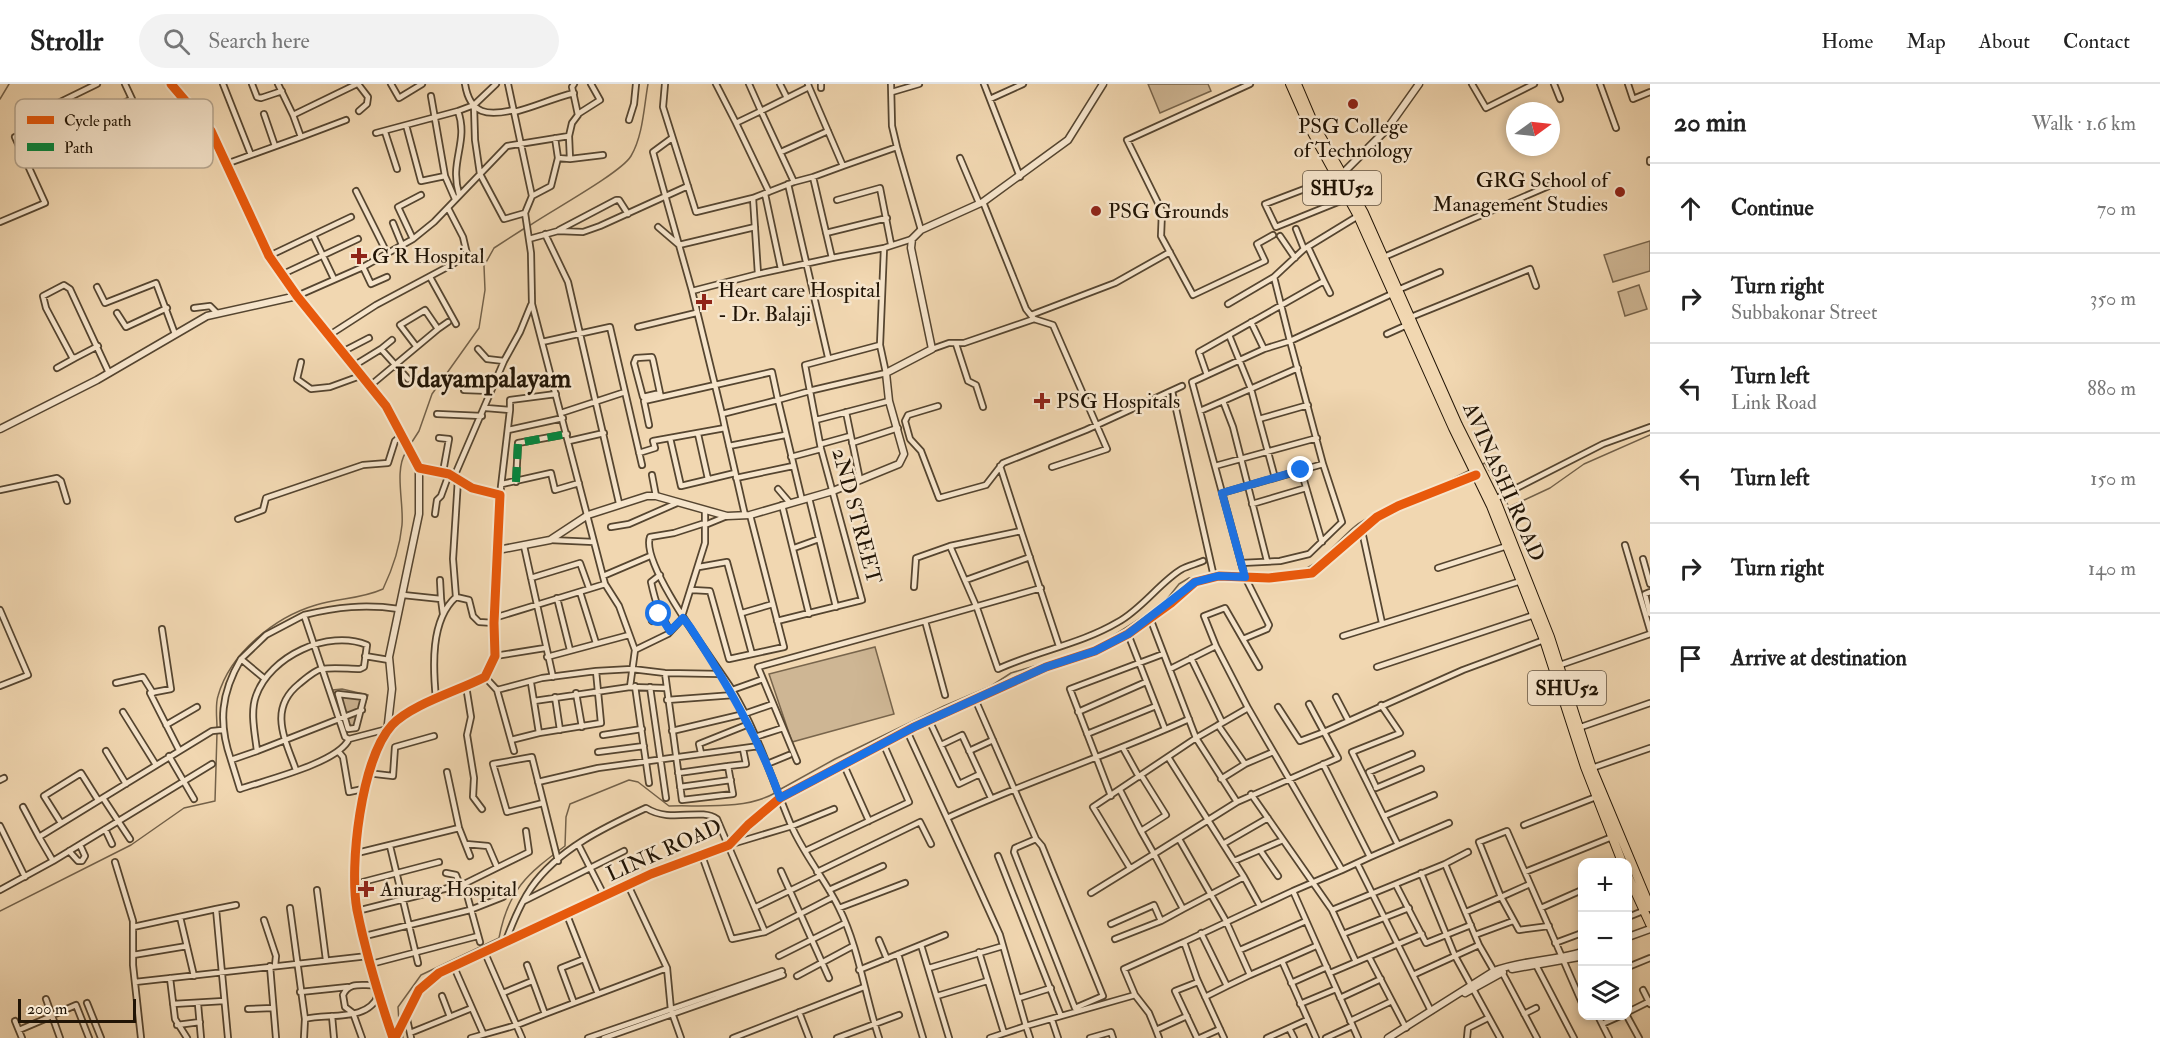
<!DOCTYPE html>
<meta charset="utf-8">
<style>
:root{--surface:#fff;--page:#f2f2f2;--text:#222;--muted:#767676;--line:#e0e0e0}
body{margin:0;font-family:"IM FELL Double Pica",serif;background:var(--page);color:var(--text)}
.controls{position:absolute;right:18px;bottom:18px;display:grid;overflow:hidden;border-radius:12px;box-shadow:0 3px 9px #0003}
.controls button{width:54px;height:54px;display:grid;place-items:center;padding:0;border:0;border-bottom:2px solid var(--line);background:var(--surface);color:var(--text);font:30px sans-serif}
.compass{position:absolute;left:1506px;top:18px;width:54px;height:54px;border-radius:50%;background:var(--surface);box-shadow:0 3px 9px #0003;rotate:75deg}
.scale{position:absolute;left:18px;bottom:15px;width:118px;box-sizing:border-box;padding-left:6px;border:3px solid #211405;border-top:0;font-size:16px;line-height:21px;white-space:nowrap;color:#211405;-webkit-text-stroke:4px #f6e5cc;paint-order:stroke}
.stop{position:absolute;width:18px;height:18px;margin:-14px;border:4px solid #1a73e8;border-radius:50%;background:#fff}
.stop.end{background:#1a73e8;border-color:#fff;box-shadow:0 2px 6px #0008}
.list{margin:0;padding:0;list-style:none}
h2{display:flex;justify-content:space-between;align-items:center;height:78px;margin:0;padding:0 24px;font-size:26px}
h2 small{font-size:20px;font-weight:400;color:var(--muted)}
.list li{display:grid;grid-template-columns:39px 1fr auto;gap:18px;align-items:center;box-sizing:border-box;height:90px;padding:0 24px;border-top:2px solid var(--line)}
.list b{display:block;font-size:22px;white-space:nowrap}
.list p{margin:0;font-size:20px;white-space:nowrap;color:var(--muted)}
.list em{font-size:20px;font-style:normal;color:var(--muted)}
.icon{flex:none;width:33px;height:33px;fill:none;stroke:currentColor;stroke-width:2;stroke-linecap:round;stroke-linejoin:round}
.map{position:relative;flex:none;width:1650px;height:954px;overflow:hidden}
header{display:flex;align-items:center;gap:36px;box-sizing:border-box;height:84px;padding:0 30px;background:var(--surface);border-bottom:2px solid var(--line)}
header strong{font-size:28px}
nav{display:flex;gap:33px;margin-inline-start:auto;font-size:21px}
.search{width:420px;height:54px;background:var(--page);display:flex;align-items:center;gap:15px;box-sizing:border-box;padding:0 21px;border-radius:33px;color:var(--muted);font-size:22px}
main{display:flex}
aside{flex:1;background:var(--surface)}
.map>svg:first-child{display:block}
.green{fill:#ceb694;stroke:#78654c;stroke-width:1.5}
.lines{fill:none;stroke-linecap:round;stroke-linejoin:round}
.stream{stroke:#736149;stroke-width:1.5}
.minor-casing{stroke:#554530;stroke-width:8}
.tertiary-casing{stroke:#554530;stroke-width:9}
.primary-casing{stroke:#211405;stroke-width:10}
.minor{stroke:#f6e5cc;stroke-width:4.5}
.tertiary{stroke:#f6e5cc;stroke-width:6}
.primary{stroke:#f1d7b1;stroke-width:8}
.quiet{stroke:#00873e;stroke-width:8;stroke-dasharray:15 8;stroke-linecap:butt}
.cycleway-casing{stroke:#f6e5cc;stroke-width:13}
.cycleway{stroke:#e8590c;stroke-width:9}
.route{stroke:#1a73e8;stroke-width:8}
.poi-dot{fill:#8f2418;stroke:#f6e5cc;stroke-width:2}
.labels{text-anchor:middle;stroke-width:5;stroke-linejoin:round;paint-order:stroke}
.shield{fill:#f6e5cc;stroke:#615341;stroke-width:1.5}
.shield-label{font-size:20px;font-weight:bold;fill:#211405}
.poi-label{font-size:21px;fill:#211405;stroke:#f6e5cc;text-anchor:start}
.street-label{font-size:21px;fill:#211405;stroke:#f6e5cc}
.district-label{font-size:27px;font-weight:bold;fill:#211405;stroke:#f6e5cc}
.key{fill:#f6e5cc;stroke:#b6a690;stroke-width:1.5}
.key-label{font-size:16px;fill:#211405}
</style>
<header>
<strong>Strollr</strong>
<div class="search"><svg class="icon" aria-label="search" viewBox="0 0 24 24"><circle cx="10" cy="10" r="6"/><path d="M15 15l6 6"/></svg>Search here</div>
<nav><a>Home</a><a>Map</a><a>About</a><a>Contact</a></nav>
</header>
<main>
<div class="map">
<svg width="1650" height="954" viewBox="0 0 1650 954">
<rect width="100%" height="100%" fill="#f1d7b1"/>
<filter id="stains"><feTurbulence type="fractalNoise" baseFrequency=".00333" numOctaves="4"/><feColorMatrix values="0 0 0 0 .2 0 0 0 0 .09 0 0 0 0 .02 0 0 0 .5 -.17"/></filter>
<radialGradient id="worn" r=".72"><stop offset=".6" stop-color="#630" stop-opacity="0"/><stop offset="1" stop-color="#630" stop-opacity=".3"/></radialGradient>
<path class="green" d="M1148 0H1208L1211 7 1160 29Z
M1650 157V187L1613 198 1604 171Z
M1639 201 1647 225 1625 232 1618 208Z
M875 563 894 630 792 658 769 590Z
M342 605 368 611 356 647H346L333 606Z"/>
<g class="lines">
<path class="stream" d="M0 15 9 0
M529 142C549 128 621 89 631 72 643 52 644 22 648 0
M410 361 419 347 432 310 479 244 485 206 484 182 494 164 525 144
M1483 380 1485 379 1502 409
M1426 408 1470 386
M1504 413 1509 423 1550 404 1584 380 1650 351
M1295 488C1319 484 1336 458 1354 443 1362 436 1374 431 1383 427
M1259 491 1278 490
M217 644C217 634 215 621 218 612 230 569 275 533 316 521 339 514 361 515 383 505 392 486 400 462 402 441 404 419 394 386 406 368
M779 706 835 675 944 622 991 602 1011 589 1094 564 1163 520 1179 500 1189 494 1224 489
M0 827 131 761 184 724 215 717 217 649
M399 938 398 923 421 891 499 854C508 806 527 790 565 762L566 733 570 720 629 696 638 698 669 722C703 721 745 726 775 709
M401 946 403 954"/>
<defs>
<path id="minor" d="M223 0 251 71
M252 0 257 13 261 14 282 7
M278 0 293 31
M358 0 368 13 367 20 359 27
M391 0 399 14 422 0
M465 0C470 31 488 32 514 26
M508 0 532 112 525 129 531 169 532 220 605 500 619 522 635 566
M665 0 663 23 696 128 753 114
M716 0 736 39 761 27 794 98 813 93 832 174 884 164 912 155
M749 0 761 27 809 3 808 0
M780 0 786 12
M821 0V4
M891 0 892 42 897 63
M984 0 1020 93
M1250 0 1127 56 1162 127 1161 152 1193 211 1265 177 1257 160 1273 151
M1472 0 1486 24 1534 0
M1554 0 1560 15
M1600 0 1616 44
M1628 0 1633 15 1650 8
M809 3 843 82 813 93
M892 8 919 0
M431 12 445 92 455 115
M990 15 1023 0
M474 21 475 56 480 90 504 135 525 129
M115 23 132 15 125 0
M458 27C469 58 449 77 459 110
M514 28C535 23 553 14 574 9
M264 30 275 62
M578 30 600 16 591 0
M346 36 301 53 293 31 357 0
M629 36 634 20 636 0
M736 39 769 108
M406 41 421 97 445 92
M385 48 397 85
M376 49 458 27 474 21 496 0
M569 52 572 39 578 31 572 3 574 0
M555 54 558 74
M672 54 653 68 679 161 755 143
M781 68 828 47
M960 74 979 119
M570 75 603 71
M1650 76V78
M226 80 301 53
M843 82 897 63 921 146
M1336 93 1265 120 1276 143 1348 114
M794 98 753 114 758 190 832 174
M788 100 828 273
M356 107 387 169
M765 110 781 185
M837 116 880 104 891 160
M983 118 1026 225 1034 235 1053 241 1107 365 1052 383
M0 138 45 119 15 53 50 40 55 51 66 45 54 21 97 0
M393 139 402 161
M658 143 679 161 692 207
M1296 145 1304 165
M559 146 616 116H619L628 130
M826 149 887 134
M545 150 568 198 619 419
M313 151 351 133
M1280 152 1295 174
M413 155 398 123 421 111
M529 155 558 147 583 148 600 142 688 102
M269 172 313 151 334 195
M1384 173 1558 98
M363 183 371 200 387 193
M283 190 358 155
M430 193 456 240
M1324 197 1330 209
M97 203 105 219 156 199 175 250
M1400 205 1440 188
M297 212 363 183 413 155 434 138 507 62 569 52 570 75 558 74 551 102 532 112
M1228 220 1274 193
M194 224 210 222 217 229
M117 229 126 243 167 224
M1031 231 1115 199 1170 168
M1411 233 1530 185 1536 202
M1251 238 1264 265
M638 243 696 229
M438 245 448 238
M1387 250 1407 241
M1229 251 1251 305 1259 335
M328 252 376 221 453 180 467 170 463 153 448 124
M392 256 381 265 408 295
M542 258 610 243 642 381
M956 260 968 297 976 301 983 323
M880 261 884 164
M98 262 75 274 72 273 46 224 43 212 64 201 70 205 109 289
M478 265 487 275 504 277
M932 265 949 259H964L1034 235
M342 268 369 254
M301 278 297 295 311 305 330 303 363 291
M355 281 381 265
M57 284 75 274
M1207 291 1199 268 1324 197 1308 163
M371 301 438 245 425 226 400 241 416 262
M464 306 491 307
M1172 307 1214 493
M660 309 643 313 634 279 636 274 652 273 653 276 660 309 661 313
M1223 317 1298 284
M938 322 908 331 905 337 910 355 921 367 939 414 986 401 1003 379 1086 346 1182 302
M486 324 510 326 500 411
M510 326V316L556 310
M1200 327 1223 317 1233 343 1267 477
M846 328 860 396
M561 329 625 308
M437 330 482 332
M722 330 715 301 772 288 778 316 810 307 813 306 886 289 880 261 805 281 821 365 862 516 777 537
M816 336 889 317
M649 341 644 317 715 301 692 207 758 190
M725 344 722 330 778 316 802 416
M508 346 563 334
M698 350 708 395
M439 354 449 355 443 388
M670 354 681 402 735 389
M569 357 604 349
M852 359 898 344
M821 360 850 352
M729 362 785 351
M639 369 655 364 653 357 725 344 745 431
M791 373 821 365
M1323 380 1290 257 1394 209
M1000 382 1021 447 950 462 977 524 998 585C1037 567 1081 560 1118 538 1142 525 1161 497 1182 485 1188 482 1196 480 1203 477
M1215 382 1317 354
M1301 386 1322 458
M652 391 656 412
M454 393 504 277 520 248 531 221
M736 394 793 382
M1275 394 1259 335 1308 321
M516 398 518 359 567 350
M502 400 551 389 555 406 579 399
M778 405 790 419
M0 406 57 394 61 397 67 417
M1222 409 1323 380 1342 438 1309 470 1280 477 1241 479
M809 414 836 523
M1495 415 1603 360 1650 343
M1252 420 1306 404
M782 421 809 530
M435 430 437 416 441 412 449 390
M238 435 263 426 266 414 363 381 388 379 395 357 402 351
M705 439 674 449 650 453C640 480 713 576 731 604 757 647 772 696 791 741 804 771 825 795 839 824 859 864 865 912 879 954
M705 441 727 432
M611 443 629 440 677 419
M1021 447 1059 562
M1362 447 1382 539
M550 456 594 458
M1625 461 1650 546
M524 462 553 593
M794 464 819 455
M1643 475 1650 500
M699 483 727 478 752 570
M1438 484 1507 462
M660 491 651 498C656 521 659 527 670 547
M603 492 650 472
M531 494 580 479 589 504
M440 496 441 515
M966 496 1030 473
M914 503 916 474 950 462
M692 506 710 507 729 575 784 563 750 431
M580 508 596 559
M1650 508 1645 510 1650 530
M403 511 441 515 443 530
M456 513 469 516 473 532 479 538 494 539
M557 514 570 566
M0 526 28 591 0 602
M683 529 705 459V426
M742 529 773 520
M494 534 605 500
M1150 534 1196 654 1237 718 1338 674 1324 648 1463 586 1544 556
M652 537 659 530
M162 545 171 605 150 609 179 666
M1128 550 1165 645
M1343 552 1521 497
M1243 555 1267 545 1269 541 1245 493 1192 298 1264 265 1290 257 1274 193 1304 165 1358 132
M1216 562 1204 532 1225 524 1259 583
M365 572 389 576
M495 572 545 564
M547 573 629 551
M1191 574 1222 638
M241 575 266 551 304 531
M1560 581 1650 550
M1377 583 1534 531
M1170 585 1216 562 1248 624
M665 589 682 716 733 710 728 682 746 680 743 665
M485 593 497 606 542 594 596 587 632 585 665 589 721 590
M763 595 758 583 925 537
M116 599 143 593 153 609
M531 599 539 649 601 639 596 587
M466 602 471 633 467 651 474 694 473 713 482 725
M635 602 649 699
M650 603 666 714
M665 604 630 603 635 566 668 550 683 534
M497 606 514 667
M732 606 763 595 797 677
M576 609 582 643
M338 610 364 613 356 644 348 645Z
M945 611 925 537 1041 504
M555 613 560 646
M1336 613 1348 636
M436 615C433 584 430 536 456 513L453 475 458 395
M975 615 1036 755 1042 762 1103 912 1075 924 1014 768 1015 764 1036 755
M667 616 734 611
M534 617 630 603
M1381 621 1400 649 1352 668 1398 761
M1278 623 1300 657 1324 648 1309 620
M123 628 156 681
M1078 628 1146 598
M929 636 959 700 980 690
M166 641 197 623
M1218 641 1245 680 1273 668
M1581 643 1650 619
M387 645 349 655 345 653 304 531C337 523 365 520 399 525
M672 647 744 630 773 620
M907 647 947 734
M1087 650 1156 622
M603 651 642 645
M755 653 783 644
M511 656 539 649
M941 661 962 651 991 714
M1123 664 1139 693
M106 667 126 700
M257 667 231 676C218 639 221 609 241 575L265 595
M338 667 343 673 349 708 363 705
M969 667 993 656
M598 668 644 662
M701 669 699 660 749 640
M169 672 194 715
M1168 673 1244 793 1183 825
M231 676 240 705C266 696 338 679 349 655
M843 679 869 737
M767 680 789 671
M1323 680 1370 773 1342 786
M1592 684 1650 664
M296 686C285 655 268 625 299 600 305 595 315 586 322 585 334 583 348 585 360 585L364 583 367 561C328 545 270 572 256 612 250 628 255 650 257 667L362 626
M447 688 459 744 470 772
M367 689 393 692 395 663 434 652
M678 689 728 682
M1221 695 1245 680
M0 696 4 694
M538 698 598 684 759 662
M680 703 731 696
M1376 703 1369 688 1412 670
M1376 704 1421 685
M1120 706 1141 747
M1251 710 1332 826 1356 878
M1111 712 1070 605 1163 570
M103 714 130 755
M543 719 507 728 493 680 532 673 558 777
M23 723 39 753
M1384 732 1434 711
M61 739 44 712 81 689 98 716
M1524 741 1596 713
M0 742 25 793
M105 745 112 760
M1179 755 1226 837 1250 891 1282 877
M466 760 488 762 497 783
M578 760 605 813
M732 760 792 742 834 725
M1223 760 1268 734
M390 762 418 879
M1260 766 1278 792
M69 767 78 777H82L85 772 80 761
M805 767 909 718 883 659
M357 769 459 744
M998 772 1061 932
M1370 773 1449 739
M53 777 212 680
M1234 777 1283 756
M115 778 133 837V881L141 954
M1357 779 1431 927
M1445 780 1468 768
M1130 784 1093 723 1196 654 1248 624 1342 786 1293 807 1358 954
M781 787 829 894
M817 788 920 738 931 760
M1525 788 1612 753
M446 789 456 791 460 801
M1421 789 1455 872 1500 954
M1244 793 1260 822
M355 800 439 778
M464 800 480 858
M1530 800 1501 813 1519 846 1549 842
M628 801 667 884 671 926 681 954
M1396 801 1426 859 1471 841
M0 806 53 777 39 753 212 647 222 646
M317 806 326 876
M829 806 883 782
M1091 809 1154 770 1141 747 1166 731 1141 691
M524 817 624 767
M756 823 820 792
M290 824 305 935
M839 824 905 799
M1541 824 1582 806
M216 825 236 821
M1332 826 1445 780 1479 861 1494 887
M357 827 464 800 529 768 526 747
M1466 828 1501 813 1479 758 1507 747 1582 919
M567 831 598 910
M180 833 194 892
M1628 833 1643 827
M264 836 276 872 275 882
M1111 840 1154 821 1161 837
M133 843 216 825 228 954
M765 848 833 813
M1201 849 1227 902 1250 891
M1343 850 1409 824
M1475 851 1513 837
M365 852 470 826 503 813
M1115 855 1161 837 1183 825 1154 770 1237 718
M879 856 887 875
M505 859C512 840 520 820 531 804 558 765 605 743 646 724 671 740 700 723 717 735L765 848 732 855 701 769
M1555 859 1582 849
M921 861 949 954
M1240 866 1306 837
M979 868 1004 949
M485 869 522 954
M898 870 923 954
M133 871 187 862
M779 872 845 839
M1369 873 1406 944
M371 880 478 852
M1536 881 1574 954
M270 882 276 954
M454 883 483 949
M1628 883 1650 874
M929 884 1003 862
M859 886 945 851
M1502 888 1537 954
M1330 889 1422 850
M1413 891 1479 861
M797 892 853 862
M170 894 175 935 187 954
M135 898 368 872
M1291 899 1327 883
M1643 906 1650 920
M300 908 348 903
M503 909 532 897
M1135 911 1124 885 1184 858
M442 912 450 933
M937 912 987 897
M1205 913 1227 902
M1019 914 1051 904
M1340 914 1381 895
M46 915 60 954
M87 919 101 954
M574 919 667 884
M173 920 224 917
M198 920 201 954
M1300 920 1336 905
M248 925 273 924
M799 928 809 954
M1628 928 1650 917
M406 930 411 954
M545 930 574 919 561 884 584 875
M1524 930 1536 924
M53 931 76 921 89 954
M332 932 334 954
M1598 932 1609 954
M1627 932 1639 954
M1052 936 1058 954
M15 937 22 954
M1350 937 1392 917
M1602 940 1620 932
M177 941 200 938
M1289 944 1294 954
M19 946 52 932
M410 949 472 924
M304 954 305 935C327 929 369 938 378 911
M362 954 353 929 345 923 343 911C349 897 363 902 375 901
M471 954 517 941 545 930 527 881
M588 954 782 887
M604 954 783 891
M733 954 864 903
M837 954 899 931
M990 954 1026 942 1000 851 947 734C1027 697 1110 671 1189 635
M1030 954 1026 942 1135 911 1149 929 1156 946
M1090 954 1111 948 1113 954
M1159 954 1156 946 1187 932
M1197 954 1175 907 1198 898
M1200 954 1220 945
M1224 954 1197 895 1184 858 1293 807
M1267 954 1307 936
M1316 954 1282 877 1316 862
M1326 954 1352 942
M1467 954 1468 944 1488 934"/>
<path id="tertiary" d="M171 0 211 47 269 172 297 212 386 322 419 384 449 390 472 404 500 411 494 539 495 572 485 593C458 607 412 620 392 641 361 675 349 782 357 826 366 870 379 913 393 954
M1342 90 1387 45 1419 0
M0 345 97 296 207 232 297 212
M498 466 550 456 588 431 647 412H656L727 432 750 431 833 407 899 380 904 370 889 317 886 289 932 265 911 164 912 155 921 146 983 118 1068 56 1103 0
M387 648 392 605 389 573 419 430V384
M1628 853 1650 845
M1512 885 1579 873
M1465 909 1503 888
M395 954 419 906 439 889 651 790 729 761 748 741 780 714 914 643 1046 583 1095 567 1128 550 1171 519 1195 498 1219 492 1269 494 1312 489 1377 433 1398 422 1476 391
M1388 954 1494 887C1523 876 1553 877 1582 868"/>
<path id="primary" d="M1290 0 1309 43 1358 132 1453 344 1491 422 1544 556 1585 683 1622 778
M1297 0 1314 40 1364 129 1458 341 1497 419 1550 553 1592 684 1650 823
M1628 792 1650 840"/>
</defs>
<use href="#minor" class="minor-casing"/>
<use href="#tertiary" class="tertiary-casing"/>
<use href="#primary" class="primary-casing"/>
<use href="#minor" class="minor"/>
<use href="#tertiary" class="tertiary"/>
<use href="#primary" class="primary"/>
<path class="quiet" d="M516 398 518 359 567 350"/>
<defs>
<path id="cycleway" d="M171 0 211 47 269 172 297 212 386 322 419 384 449 390 472 404 500 411 494 539 495 572 485 593C458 607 412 620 392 641 361 675 349 782 357 826 366 870 379 913 393 954
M395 954 419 906 439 889 651 790 729 761 748 741 780 714 914 643 1046 583 1095 567 1128 550 1171 519 1195 498 1219 492 1269 494 1312 489 1377 433 1398 422 1476 391"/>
</defs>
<use href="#cycleway" class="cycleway-casing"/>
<use href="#cycleway" class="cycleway"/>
</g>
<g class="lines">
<path class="route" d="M659 530 670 547 683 534 690 543C726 598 758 652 780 714L914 643 1046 583 1095 567 1128 550 1195 498 1218 492 1245 493 1222 409 1301 386"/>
</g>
<g class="poi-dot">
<circle cx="1353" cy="20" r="6"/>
<circle cx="1620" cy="108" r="6"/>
<circle cx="1096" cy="127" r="6"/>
<path d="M356 163h6v6h6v6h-6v6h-6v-6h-6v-6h6z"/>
<path d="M701 209h6v6h6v6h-6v6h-6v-6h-6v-6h6z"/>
<path d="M1039 308h6v6h6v6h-6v6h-6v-6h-6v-6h6z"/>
<path d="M363 796h6v6h6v6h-6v6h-6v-6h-6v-6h6z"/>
</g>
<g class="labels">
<g class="shield">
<rect x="1303" y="87" width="78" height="34" rx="4.5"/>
<rect x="1528" y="587" width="78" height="34" rx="4.5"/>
</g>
<g class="shield-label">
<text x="1342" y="111">SHU52</text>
<text x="1567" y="611">SHU52</text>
</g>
<g class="poi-label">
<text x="1353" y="49" text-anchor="middle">PSG College<tspan x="1353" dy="24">of Technology</tspan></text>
<text x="1608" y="103" text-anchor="end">GRG School of<tspan x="1608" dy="24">Management Studies</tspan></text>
<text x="1108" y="134">PSG Grounds</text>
<text x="372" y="179">G R Hospital</text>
<text x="718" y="213">Heart care Hospital<tspan x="718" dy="24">- Dr. Balaji</tspan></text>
<text x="1056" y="324">PSG Hospitals</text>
<text x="380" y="812">Anurag Hospital</text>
</g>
<g class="street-label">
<text transform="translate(1504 398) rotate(66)" y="7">AVINASHI ROAD</text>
<text transform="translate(857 432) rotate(75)" y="7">2ND STREET</text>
<text transform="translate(664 766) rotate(-24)" y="7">LINK ROAD</text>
</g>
<g class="district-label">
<text x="483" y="303">Udayampalayam</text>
</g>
</g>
<rect x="15" y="15" width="198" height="69" rx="9" class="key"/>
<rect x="27" y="32" width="27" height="8" fill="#e8590c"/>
<rect x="27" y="59" width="27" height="8" fill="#00873e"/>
<g class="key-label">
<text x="64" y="42">Cycle path</text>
<text x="64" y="69">Path</text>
</g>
<rect width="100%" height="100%" filter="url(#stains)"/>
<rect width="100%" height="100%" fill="url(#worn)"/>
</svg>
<div class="controls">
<button>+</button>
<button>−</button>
<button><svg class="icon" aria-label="layers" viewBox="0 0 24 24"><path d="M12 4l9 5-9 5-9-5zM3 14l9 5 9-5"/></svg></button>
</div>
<svg class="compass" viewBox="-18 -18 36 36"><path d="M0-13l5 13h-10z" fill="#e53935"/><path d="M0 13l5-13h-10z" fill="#767676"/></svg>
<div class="scale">200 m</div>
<div class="stop" style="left:659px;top:530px"></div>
<div class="stop end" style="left:1301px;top:386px"></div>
</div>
<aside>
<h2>20 min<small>Walk · 1.6 km</small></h2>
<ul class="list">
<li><svg class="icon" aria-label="ahead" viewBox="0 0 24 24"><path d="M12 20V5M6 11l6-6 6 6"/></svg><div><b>Continue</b></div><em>70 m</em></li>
<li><svg class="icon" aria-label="right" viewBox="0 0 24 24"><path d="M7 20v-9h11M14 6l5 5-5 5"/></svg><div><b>Turn right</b><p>Subbakonar Street</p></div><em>350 m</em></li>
<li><svg class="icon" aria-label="left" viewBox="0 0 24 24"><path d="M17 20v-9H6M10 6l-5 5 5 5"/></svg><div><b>Turn left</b><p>Link Road</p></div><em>880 m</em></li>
<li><svg class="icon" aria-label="left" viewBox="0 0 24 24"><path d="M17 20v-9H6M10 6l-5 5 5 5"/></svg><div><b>Turn left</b></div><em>150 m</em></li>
<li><svg class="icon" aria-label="right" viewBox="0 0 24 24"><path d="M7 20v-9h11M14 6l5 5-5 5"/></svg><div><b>Turn right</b></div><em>140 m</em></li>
<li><svg class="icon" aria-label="arrive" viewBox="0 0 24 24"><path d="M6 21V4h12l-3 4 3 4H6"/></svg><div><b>Arrive at destination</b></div></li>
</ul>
</aside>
</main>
